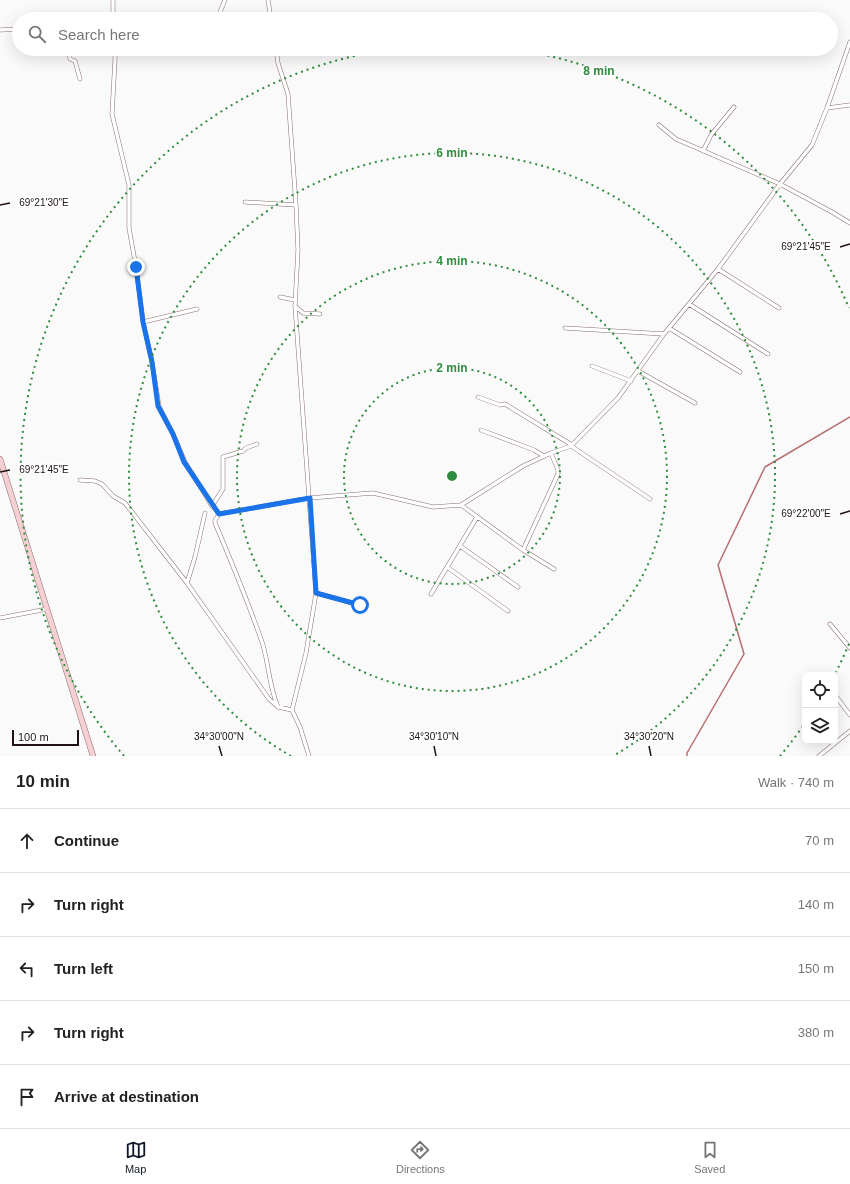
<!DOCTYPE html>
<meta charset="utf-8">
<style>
:root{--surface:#fff;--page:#f6f6f6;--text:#222;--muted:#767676;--line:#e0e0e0;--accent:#111827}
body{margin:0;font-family:Arial,sans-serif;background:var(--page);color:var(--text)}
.controls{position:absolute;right:12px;bottom:12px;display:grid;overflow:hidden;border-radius:8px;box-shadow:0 4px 16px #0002}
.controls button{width:36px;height:36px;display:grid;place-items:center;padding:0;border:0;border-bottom:1px solid var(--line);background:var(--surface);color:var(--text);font:20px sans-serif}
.scale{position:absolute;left:12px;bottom:10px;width:67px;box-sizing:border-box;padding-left:4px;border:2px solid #1f1314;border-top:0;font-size:11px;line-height:14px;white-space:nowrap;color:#1f1314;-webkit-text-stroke:3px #fff;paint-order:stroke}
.stop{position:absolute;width:12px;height:12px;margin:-9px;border:3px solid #1a73e8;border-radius:50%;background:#fff}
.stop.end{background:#1a73e8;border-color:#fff;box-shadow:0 1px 4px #0008}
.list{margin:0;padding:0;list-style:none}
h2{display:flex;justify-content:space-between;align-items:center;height:52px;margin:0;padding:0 16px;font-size:17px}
h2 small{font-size:13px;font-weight:400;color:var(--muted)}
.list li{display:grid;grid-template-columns:26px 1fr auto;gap:12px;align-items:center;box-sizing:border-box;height:64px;padding:0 16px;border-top:1px solid var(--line)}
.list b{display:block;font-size:15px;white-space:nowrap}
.list em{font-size:13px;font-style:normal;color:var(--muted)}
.icon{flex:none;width:22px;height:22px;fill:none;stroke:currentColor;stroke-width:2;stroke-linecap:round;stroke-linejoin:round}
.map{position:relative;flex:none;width:850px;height:756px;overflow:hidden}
.search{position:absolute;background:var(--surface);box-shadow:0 4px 16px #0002;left:12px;right:12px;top:12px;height:44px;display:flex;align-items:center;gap:10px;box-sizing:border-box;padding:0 14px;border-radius:22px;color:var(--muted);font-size:15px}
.sheet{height:372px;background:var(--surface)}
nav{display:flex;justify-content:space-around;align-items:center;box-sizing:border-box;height:56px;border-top:1px solid var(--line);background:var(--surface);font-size:11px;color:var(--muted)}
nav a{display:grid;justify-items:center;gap:2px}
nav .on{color:var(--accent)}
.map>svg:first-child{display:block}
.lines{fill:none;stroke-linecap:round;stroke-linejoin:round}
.stream{stroke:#b66e70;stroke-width:1.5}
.minor-casing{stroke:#8b6e6e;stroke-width:4.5}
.secondary-casing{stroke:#8b6e6e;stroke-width:6}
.minor{stroke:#fff;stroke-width:3.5}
.secondary{stroke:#f5d0d3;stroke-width:5}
.route{stroke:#1a73e8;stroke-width:5}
.ticks{fill:none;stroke:#1f1314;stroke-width:1.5}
.ring{fill:none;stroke:#308c3e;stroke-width:2;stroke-dasharray:2 4}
.ticks-label{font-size:10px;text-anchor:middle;fill:#1f1314;stroke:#fff;stroke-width:4;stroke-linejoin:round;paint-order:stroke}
.centre{fill:#308c3e;stroke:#fff;stroke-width:2}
.ring-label{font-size:12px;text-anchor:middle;font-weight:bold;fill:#308c3e;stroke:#fff;stroke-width:4;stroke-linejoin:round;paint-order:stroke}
</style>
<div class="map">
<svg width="850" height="756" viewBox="0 0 850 756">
<rect width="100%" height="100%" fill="#fafafa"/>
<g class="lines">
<path class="stream" d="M687 756V753L744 654 718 565 765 467 850 417"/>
<defs>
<path id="minor" d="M113 0V19
M268 0 271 19
M217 19 225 0
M0 30 19 29
M69 49 70 59 75 61 80 79
M115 49V60L112 114 129 185V228L136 267 143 322 152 362 159 406 173 434 185 462 212 506 218 512V516L215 520V523C232 563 249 604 263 645 269 666 269 686 278 707L292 710
M276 49 278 63 288 94 296 205 298 250 295 306 316 593 306 653 292 710 300 727 309 756
M827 108 850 105
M659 125 676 139 780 184 832 212 850 223
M703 151 711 135 734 107
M245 202 296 205
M718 269 779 308
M280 297 295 300
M689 304 768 354
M295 306 303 313 320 314
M143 322 197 309
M565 328 664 334
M669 328 740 372
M592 366 631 381
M638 371 695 403
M478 397 500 405 505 404 572 445
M481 430 534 450 544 456
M571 446 650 499
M80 480 95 481 102 484 113 496 125 503 187 583 269 699 277 706
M461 505 523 550 554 569
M212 506 223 489V457L243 451 246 448 257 444
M219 514 309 498 373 493 433 507 461 505 523 466 551 453 571 446 618 398 664 334 718 269 780 184 812 145 827 108 850 42
M460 546 518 587
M523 550 558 474V470L551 453
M447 567 508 611
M187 583 195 557 205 513
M316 593 360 605
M431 594 477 517
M0 618 47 609
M830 624 850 648
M835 695 850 715
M819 756 850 731"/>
<path id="secondary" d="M0 459 93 756"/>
</defs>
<use href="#minor" class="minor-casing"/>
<use href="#secondary" class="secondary-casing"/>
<use href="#minor" class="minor"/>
<use href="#secondary" class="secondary"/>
</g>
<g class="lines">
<path class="route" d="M136 267 143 322 152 362 158 406 173 434 184 462 219 514 310 498 316 593 360 605"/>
</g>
<path class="ticks" d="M0 205 10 203M840 247 850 244M0 472 10 470M840 514 850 511M219 746 222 756M434 746 436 756M649 746 651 756"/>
<g class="ring">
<circle cx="452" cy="476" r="108"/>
<circle cx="452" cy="476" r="215"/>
<path d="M291 756A323 323 0 1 1 613 756"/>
<path d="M849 644A431 431 0 0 1 836 672M803 726A431 431 0 0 1 780 756M124 756A431 431 0 0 1 392 49M512 49A431 431 0 0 1 849 308"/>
</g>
<g class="ticks-label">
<text x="44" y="206">69°21'30"E</text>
<text x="806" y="250">69°21'45"E</text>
<text x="44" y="473">69°21'45"E</text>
<text x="806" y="517">69°22'00"E</text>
<text x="219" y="740">34°30'00"N</text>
<text x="434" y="740">34°30'10"N</text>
<text x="649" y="740">34°30'20"N</text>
</g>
<circle cx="452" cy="476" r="6" class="centre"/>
<g class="ring-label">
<text x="599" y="75">8 min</text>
<text x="452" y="157">6 min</text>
<text x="452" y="265">4 min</text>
<text x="452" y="372">2 min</text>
</g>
</svg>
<div class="controls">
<button><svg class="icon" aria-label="locate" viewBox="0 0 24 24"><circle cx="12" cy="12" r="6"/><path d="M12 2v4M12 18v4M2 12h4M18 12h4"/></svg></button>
<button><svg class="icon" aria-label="layers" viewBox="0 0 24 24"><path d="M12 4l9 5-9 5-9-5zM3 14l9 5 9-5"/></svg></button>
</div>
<div class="scale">100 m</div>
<div class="stop" style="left:360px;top:605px"></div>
<div class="stop end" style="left:136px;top:267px"></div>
<div class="search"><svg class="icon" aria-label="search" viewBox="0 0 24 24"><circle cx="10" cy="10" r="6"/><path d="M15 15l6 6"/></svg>Search here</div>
</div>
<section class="sheet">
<h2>10 min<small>Walk · 740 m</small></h2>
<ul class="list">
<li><svg class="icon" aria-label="ahead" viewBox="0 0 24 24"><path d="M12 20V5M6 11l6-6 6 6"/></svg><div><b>Continue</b></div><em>70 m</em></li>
<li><svg class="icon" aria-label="right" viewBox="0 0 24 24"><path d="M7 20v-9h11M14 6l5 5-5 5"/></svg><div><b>Turn right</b></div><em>140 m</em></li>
<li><svg class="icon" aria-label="left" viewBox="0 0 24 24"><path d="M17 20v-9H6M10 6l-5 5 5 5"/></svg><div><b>Turn left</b></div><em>150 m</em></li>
<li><svg class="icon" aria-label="right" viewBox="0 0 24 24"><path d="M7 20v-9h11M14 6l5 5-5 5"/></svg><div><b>Turn right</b></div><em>380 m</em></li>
<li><svg class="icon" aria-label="arrive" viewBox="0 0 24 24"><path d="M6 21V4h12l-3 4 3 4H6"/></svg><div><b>Arrive at destination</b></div></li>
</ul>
</section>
<nav>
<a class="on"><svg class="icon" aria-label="map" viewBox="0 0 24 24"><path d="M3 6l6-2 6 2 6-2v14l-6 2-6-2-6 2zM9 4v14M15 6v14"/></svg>Map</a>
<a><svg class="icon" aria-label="directions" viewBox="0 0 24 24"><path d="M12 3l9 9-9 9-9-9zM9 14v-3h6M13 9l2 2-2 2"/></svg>Directions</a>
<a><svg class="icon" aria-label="saved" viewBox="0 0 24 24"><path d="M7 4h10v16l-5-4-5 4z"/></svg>Saved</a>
</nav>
